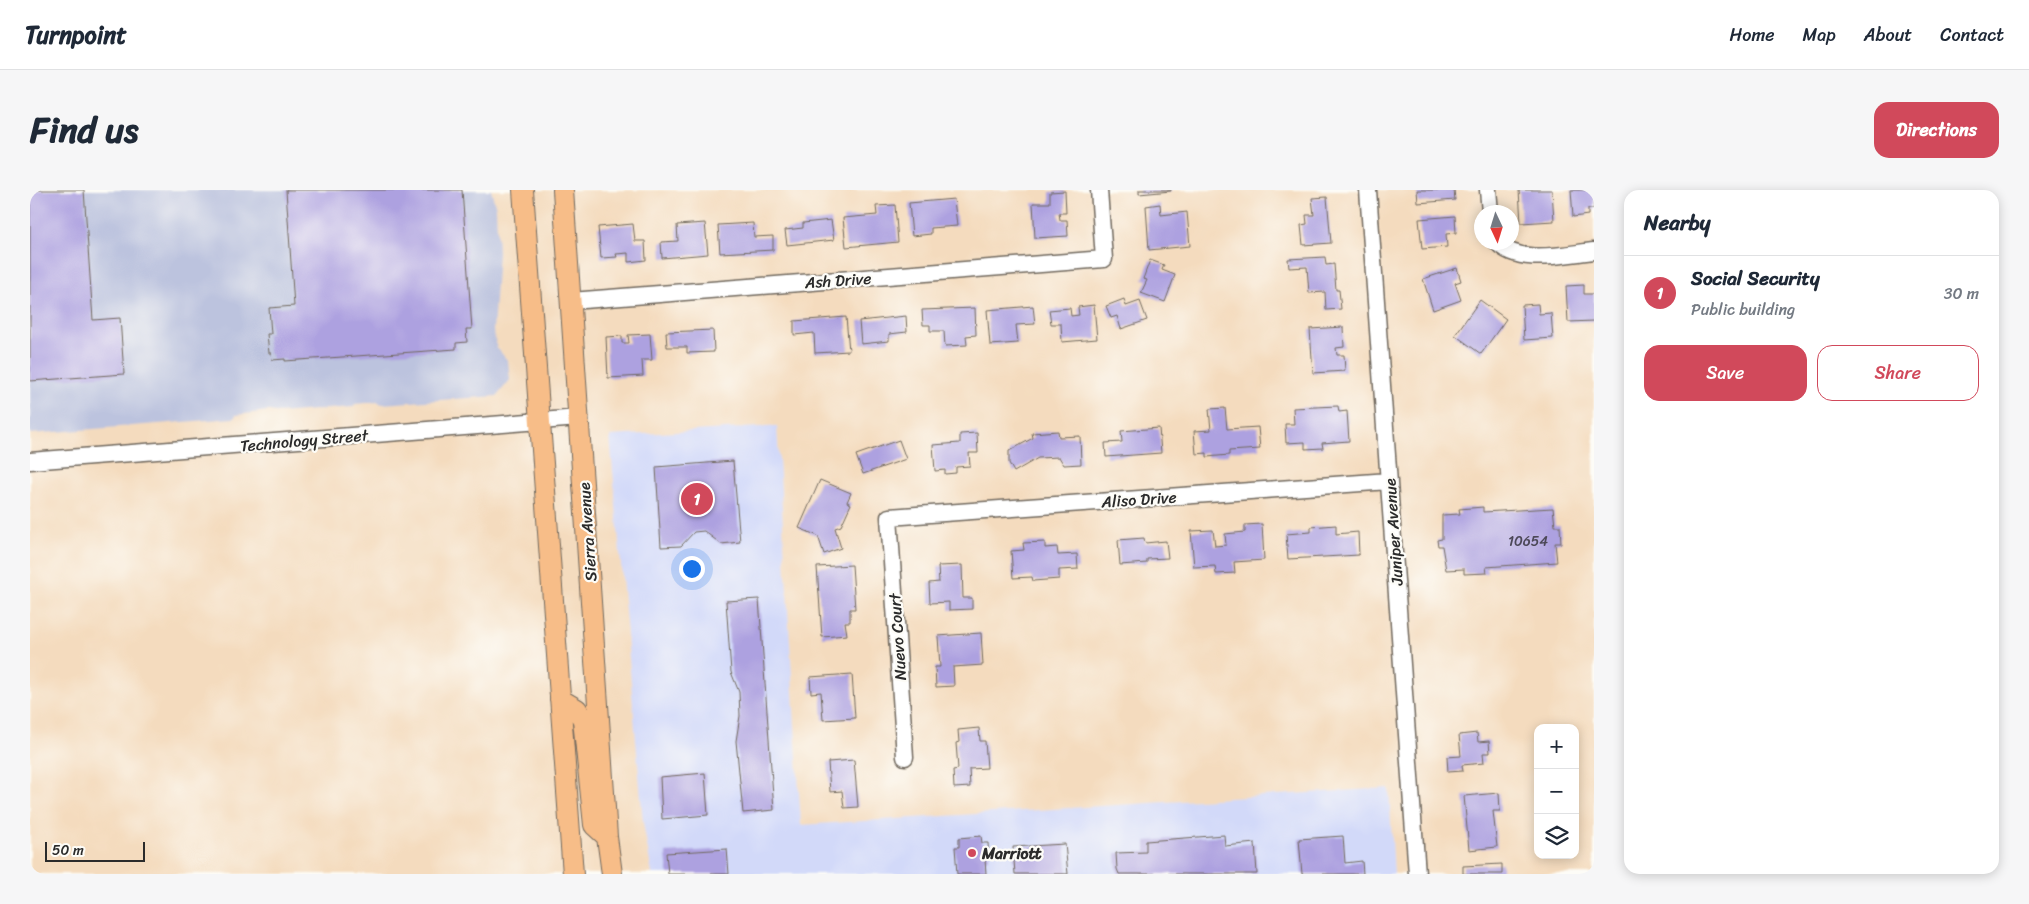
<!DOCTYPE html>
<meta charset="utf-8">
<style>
:root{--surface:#fff;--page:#f6f6f7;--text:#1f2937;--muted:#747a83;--line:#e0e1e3;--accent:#d1495b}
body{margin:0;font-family:Sriracha,sans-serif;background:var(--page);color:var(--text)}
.controls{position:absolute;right:15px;bottom:15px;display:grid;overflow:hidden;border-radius:10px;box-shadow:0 2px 12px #0003}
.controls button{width:45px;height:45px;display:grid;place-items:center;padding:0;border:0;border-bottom:1px solid var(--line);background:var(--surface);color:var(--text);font:25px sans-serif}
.compass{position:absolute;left:1444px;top:15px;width:45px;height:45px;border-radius:50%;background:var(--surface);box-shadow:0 2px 12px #0003;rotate:176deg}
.scale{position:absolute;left:15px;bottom:12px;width:100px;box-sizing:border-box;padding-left:5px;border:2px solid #2b2b2b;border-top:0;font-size:14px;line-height:18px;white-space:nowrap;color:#2b2b2b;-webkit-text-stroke:4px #fdfcf7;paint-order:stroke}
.you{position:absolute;left:661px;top:378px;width:18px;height:18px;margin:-12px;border:4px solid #fff;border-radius:50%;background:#1a73e8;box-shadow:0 0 0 8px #1a73e833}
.badge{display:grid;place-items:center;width:32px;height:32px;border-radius:50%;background:var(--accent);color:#fff;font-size:16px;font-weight:700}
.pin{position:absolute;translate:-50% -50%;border:2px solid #fff;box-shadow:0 1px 5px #0006}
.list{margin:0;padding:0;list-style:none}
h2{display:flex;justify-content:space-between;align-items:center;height:65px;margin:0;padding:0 20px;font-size:21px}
h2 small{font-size:16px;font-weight:400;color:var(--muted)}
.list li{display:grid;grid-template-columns:32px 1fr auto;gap:15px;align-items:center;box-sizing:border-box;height:75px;padding:0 20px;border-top:1px solid var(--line)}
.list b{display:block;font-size:19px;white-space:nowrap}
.list p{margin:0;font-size:16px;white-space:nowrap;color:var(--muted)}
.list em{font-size:16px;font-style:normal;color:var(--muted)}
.actions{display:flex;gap:10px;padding:15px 20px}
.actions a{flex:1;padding:11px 0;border:1px solid var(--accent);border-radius:15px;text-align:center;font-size:18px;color:var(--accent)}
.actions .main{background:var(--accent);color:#fff}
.icon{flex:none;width:28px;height:28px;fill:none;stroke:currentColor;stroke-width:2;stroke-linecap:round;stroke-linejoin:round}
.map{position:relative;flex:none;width:1564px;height:684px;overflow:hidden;border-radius:15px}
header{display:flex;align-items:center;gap:30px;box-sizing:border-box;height:70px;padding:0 25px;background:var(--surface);border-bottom:1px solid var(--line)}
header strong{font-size:24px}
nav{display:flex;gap:28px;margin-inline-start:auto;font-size:18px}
.intro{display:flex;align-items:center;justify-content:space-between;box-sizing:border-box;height:120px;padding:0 30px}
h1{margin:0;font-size:35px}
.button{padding:12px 22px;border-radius:15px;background:var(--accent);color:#fff;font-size:18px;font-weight:700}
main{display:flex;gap:30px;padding:0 30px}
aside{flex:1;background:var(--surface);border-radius:15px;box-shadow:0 2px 12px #0003}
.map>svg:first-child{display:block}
.built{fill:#d2d9f9}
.industrial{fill:#bcc3de}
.building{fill:#ada1e0}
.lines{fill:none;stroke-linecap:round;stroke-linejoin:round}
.minor-casing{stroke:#71695e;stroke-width:19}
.major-casing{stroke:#71695e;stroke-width:22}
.minor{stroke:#fff;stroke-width:16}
.major{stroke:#f7bd88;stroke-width:20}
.poi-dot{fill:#d1495b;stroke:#fdfcf7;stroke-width:2}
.labels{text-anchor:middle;stroke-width:4.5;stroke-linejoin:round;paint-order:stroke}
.number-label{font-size:14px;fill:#4c4858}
.street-label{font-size:16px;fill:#2b2b2b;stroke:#fdfcf7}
.poi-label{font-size:16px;font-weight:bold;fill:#2b2b2b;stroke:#fdfcf7;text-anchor:start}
</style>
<header>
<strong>Turnpoint</strong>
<nav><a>Home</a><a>Map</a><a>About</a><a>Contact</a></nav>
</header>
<div class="intro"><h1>Find us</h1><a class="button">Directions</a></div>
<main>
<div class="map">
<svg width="1564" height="684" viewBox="0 0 1564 684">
<rect width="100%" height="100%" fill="#fdfcf7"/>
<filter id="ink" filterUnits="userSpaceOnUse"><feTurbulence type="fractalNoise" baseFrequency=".02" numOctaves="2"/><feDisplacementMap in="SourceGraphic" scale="10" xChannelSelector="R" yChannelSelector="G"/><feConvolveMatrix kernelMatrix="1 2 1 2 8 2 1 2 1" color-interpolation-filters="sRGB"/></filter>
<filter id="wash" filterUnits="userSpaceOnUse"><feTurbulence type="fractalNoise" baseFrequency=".0096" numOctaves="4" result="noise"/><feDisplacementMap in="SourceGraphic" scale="20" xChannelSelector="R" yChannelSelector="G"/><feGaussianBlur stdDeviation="1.12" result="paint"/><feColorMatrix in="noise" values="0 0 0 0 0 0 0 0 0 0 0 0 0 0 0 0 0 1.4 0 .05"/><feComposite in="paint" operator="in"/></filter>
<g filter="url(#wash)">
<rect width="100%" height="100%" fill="#f4dbbe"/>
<path class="built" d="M747 236 771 635 1359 598 1364 684H622L613 632 580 246Z"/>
<path class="industrial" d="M0 0H461L466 18 468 62 463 141 467 158 478 171 480 190 467 206 352 214 348 212 325 214 323 217 250 223 239 221 206 225 204 228 0 244Z"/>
<g id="blocks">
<path class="building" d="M0 0H54L63 130 90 128 94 184 0 191Z
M256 0H432L442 139H436L437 152 426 153V159L255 171V169L242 170 241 163H239L237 144H241L239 118 264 116Z
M1109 0H1141V1L1109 4Z
M1387 0H1424L1425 10 1388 13Z
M1489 0H1522L1524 31 1491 33Z
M1541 0H1564V19H1558V25L1543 27Z
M1035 1 1036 23H1029L1030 30H1037L1038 46 1005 48 1003 13H1020V2Z
M1297 7 1301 53 1273 55 1271 35 1277 34 1276 25H1284L1282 8Z
M924 9 927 36 901 38V44L882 46 879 13Z
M1130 14 1131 25 1157 22 1160 56 1119 60 1116 16Z
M865 15 868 52 816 57 813 28 847 25 846 16Z
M1425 26 1426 43 1416 44 1417 57 1392 59 1389 29Z
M801 30 804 50 757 55 755 40 773 38V33Z
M675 33 678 64 632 68 631 52 648 51 647 35Z
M723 33 724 47 743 46V60L690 63 688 35Z
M603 34 605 51H615L616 70 598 72V63L586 64 587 67 571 68 568 37Z
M1295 67 1296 75 1304 74 1306 100H1309L1311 119 1296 120 1295 102 1279 103 1277 77 1259 78 1258 69Z
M1120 70 1134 75 1132 80 1145 85 1135 112 1111 103 1117 90 1113 89Z
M1427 78 1431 91 1425 93 1431 110 1403 120 1393 89Z
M1554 95V104H1564V131L1538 132 1536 96Z
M1094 109 1096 116 1110 111 1117 130 1091 139 1087 126 1081 128 1076 116Z
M1450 110 1476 129 1451 164 1425 145Z
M1508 114 1509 124 1521 123 1523 148 1494 150 1492 115Z
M1064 115 1067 149 1032 152 1031 134H1021L1019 120 1040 118 1041 126 1049 125 1048 117Z
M1003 116 1005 134 986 135 988 153 960 155 957 120Z
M945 118 946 145 936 146 937 155 915 156 914 141H900V135H893L892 120Z
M876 126 877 142 859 144V151L831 154 829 131Z
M816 127 819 161 785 163 784 143 764 145V131Z
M1313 137 1314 157 1306 158 1307 165H1314L1315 181 1283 183 1280 139Z
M683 140 684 162 657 163V157H637L636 142Z
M620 144 622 170H612L613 186 578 188 576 147 592 146V153H599L598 145Z
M1308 216 1309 222 1317 221 1319 251 1292 253 1293 258 1275 259V252L1256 253 1255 234H1264L1263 218Z
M1195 218 1197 239 1228 237 1230 259 1199 261V265L1177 267V263L1166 264 1164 241 1181 240 1179 219Z
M1129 238 1131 263 1076 267 1075 253 1092 252 1091 241Z
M1028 241 1029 247 1050 246 1051 274 1034 275 1029 267 1008 268 984 282 979 273V261L1003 248 1002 243Z
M947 243 948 263H939L940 276 926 277V283L915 284V280L905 281 903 255 930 253V244Z
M869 250 876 269 833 284 826 265Z
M703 271 710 352 691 354 674 341 664 342 651 356 631 357 626 277Z
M790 290 821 303 817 312 821 314 811 336 805 338 811 358 794 364 788 346 769 338Z
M1453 317V322L1523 318 1525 336H1530L1531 353H1525L1527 372 1456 377 1457 383 1434 384V379L1416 380 1412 356H1408L1407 350 1412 349V325L1430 324 1429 319Z
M1232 334 1234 370 1204 372 1205 383 1186 384 1185 376 1164 377 1161 341 1183 340 1185 356 1196 355 1195 344 1215 342V335Z
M1306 335V344L1328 342 1329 365 1258 369 1256 344 1281 342V337Z
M1114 348 1115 353 1136 351 1138 368 1117 369V373L1090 375 1088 350Z
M1015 352V358L1027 357 1028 365 1047 364 1048 379 1029 380V389L1003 391 1002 387 983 388 981 361 994 360 993 353Z
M822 375 825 419H820V432H815L817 445 792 447 787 377Z
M932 375 933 408H942V419L919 420V412L900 413 899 393 909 392 908 376Z
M729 409 744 620 713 623 706 551 710 526 709 502 701 482 696 411Z
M951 443 953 475 923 477 924 496 906 497 905 477H910L908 446Z
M822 484 825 528 793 530 791 502 781 503 780 487Z
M949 538 950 551H955L957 578 939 579 940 597 924 598 923 580 928 579 926 553 929 552 928 540Z
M1447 543 1448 552 1459 551 1460 563H1453L1454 573 1432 575 1433 581 1418 582 1417 567 1431 566 1429 545Z
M824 570 828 617 814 618 812 601 800 602 798 572Z
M675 583 678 625 632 629 630 587Z
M1469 603 1470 621H1463L1467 657 1439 660 1434 606Z
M1194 645 1195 656 1225 653 1227 684H1089L1087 679 1086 663 1116 662V651Z
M951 646 952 653H958L959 668 955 669 956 684H927L925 657H929V648Z
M1313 646 1315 673 1332 671 1333 684H1272L1269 649Z
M1035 654 1038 684H985L983 657Z
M697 659 699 684H638L636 663Z
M1472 674V684H1433V676Z"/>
</g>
</g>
<g filter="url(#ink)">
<use href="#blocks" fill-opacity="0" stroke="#71695e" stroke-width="1"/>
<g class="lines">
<defs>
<path id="minor" d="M1338 0 1387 684
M1458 0 1460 22
M1467 52C1488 76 1535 64 1564 61
M541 111 1074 69 1069 0
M0 271 549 228
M875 567 859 327 1359 291"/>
<path id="major" d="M493 0 543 684
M533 0 577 647 582 684
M530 509 547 519 553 530 564 635 575 645"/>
</defs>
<use href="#minor" class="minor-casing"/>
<use href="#major" class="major-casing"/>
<use href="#minor" class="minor"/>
<use href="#major" class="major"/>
</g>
</g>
<circle class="poi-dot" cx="942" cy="663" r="5"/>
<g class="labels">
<g class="number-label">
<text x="1498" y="356">10654</text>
</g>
<g class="street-label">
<text transform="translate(808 90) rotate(-4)" y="6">Ash Drive</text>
<text transform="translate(274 250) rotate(-5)" y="6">Technology Street</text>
<text transform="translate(1109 309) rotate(-4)" y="6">Aliso Drive</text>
<text transform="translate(557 342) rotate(-94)" y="6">Sierra Avenue</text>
<text transform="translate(1363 342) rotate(-94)" y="6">Juniper Avenue</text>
<text transform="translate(867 447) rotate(-94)" y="6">Nuevo Court</text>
</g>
<g class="poi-label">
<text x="952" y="669">Marriott</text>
</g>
</g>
</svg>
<div class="controls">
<button>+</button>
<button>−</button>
<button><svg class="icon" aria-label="layers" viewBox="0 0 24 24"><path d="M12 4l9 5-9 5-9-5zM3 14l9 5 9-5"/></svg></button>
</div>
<svg class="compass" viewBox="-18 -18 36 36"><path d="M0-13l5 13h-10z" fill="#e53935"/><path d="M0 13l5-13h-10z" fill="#747a83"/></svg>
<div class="scale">50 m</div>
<div class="you"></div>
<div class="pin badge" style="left:667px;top:309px">1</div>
</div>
<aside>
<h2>Nearby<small></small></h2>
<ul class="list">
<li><span class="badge">1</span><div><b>Social Security</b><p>Public building</p></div><em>30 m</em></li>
</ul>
<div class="actions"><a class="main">Save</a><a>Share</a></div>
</aside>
</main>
